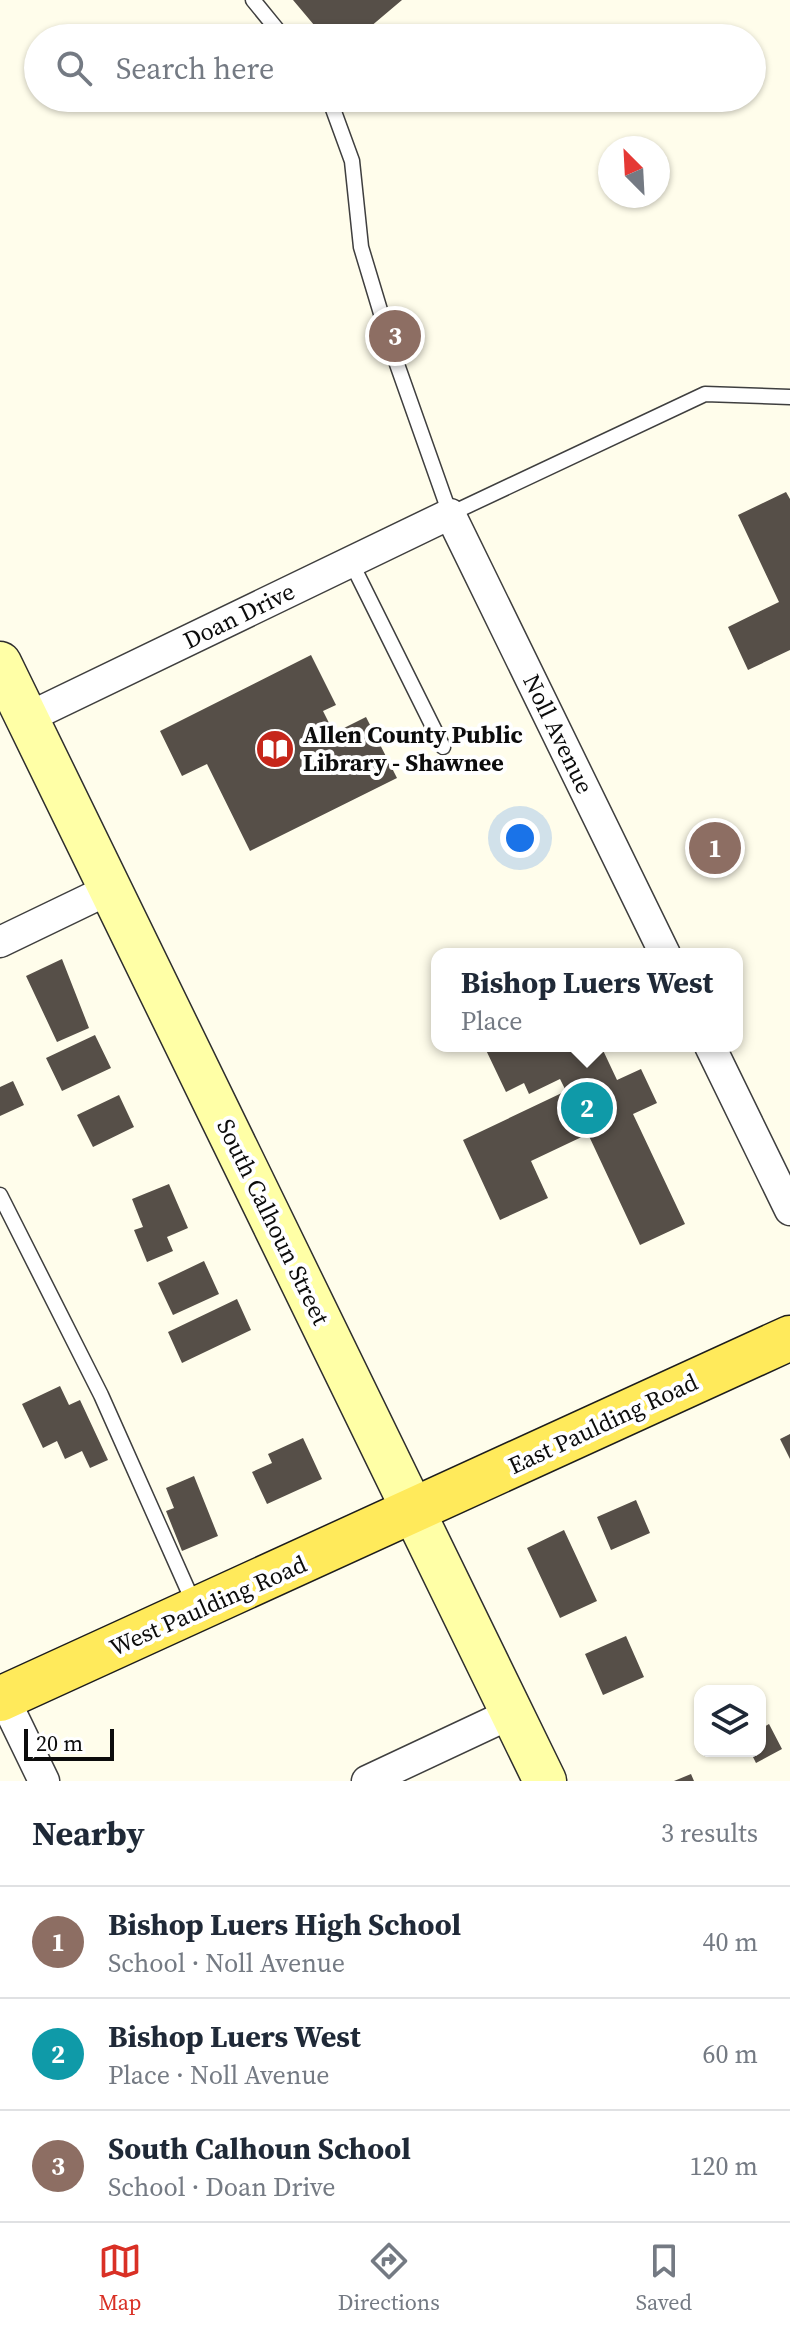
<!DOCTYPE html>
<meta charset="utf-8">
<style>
:root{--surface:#fff;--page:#f2f2f3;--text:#1f2937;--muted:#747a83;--line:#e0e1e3;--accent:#d93025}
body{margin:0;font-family:"Source Serif 4",serif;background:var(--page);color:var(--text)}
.controls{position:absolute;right:24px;bottom:24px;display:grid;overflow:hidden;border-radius:16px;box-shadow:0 2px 6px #0004}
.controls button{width:72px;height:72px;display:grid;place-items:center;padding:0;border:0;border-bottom:2px solid var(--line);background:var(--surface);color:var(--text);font:40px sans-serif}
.compass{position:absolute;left:598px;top:136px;width:72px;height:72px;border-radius:50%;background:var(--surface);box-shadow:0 2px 6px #0004;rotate:336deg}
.scale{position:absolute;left:24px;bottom:20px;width:90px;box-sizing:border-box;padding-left:8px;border:4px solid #0c0c0c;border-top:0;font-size:22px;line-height:28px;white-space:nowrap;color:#0c0c0c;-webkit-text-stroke:6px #fff;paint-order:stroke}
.you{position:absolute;left:520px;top:838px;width:28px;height:28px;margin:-20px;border:6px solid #fff;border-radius:50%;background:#1a73e8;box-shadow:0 0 0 12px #1a73e833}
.badge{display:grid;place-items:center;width:52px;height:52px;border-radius:50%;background:var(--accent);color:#fff;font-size:26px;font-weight:700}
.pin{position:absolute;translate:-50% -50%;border:4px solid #fff;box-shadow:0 2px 8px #0006}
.popup{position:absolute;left:431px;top:948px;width:312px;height:104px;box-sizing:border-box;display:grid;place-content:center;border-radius:16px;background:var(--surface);filter:drop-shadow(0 2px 6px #0005);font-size:26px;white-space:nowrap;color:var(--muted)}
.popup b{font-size:30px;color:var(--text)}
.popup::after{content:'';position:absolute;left:50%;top:100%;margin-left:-16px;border:16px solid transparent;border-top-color:var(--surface)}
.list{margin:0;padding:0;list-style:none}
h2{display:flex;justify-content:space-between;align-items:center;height:104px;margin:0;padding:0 32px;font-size:34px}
h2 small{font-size:26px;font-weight:400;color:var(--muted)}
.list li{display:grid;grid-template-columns:52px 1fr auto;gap:24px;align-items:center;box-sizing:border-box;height:112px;padding:0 32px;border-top:2px solid var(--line)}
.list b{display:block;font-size:30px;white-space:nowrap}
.list p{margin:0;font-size:26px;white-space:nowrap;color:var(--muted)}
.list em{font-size:26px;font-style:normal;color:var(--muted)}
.icon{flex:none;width:44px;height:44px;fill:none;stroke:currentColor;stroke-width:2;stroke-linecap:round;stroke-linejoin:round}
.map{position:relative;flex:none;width:790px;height:1781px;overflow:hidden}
.search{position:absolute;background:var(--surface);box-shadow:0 2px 6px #0004;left:24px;right:24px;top:24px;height:88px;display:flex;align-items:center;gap:20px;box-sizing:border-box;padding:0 28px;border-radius:44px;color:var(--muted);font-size:30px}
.sheet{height:440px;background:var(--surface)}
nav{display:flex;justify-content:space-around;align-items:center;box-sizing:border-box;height:112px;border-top:2px solid var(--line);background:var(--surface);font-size:22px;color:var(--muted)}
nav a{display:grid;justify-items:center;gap:4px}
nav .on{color:var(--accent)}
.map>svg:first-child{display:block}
.building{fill:#564f48}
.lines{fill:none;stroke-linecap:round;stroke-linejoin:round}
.lane-casing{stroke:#3f3f3f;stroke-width:17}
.street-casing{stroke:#3f3f3f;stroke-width:33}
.secondary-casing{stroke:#2e2e2e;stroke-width:45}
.primary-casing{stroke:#1d1d1d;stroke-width:47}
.lane{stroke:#fff;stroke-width:14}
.street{stroke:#fff;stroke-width:30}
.secondary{stroke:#ffffa6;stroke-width:42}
.primary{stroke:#ffea5b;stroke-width:44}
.labels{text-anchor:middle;stroke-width:8;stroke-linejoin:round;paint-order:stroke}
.street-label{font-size:24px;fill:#0c0c0c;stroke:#fff}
.poi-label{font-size:24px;font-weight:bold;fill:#0c0c0c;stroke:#fff;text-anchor:start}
</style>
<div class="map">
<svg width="790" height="1781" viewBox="0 0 790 1781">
<rect width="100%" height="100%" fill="#fffdeb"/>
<path class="building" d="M293 0H402L357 38H325Z
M786 492 790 499V650L748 670 728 627 779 602 738 515Z
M311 655 336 705 323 711 334 733 366 717 397 778 250 851 207 764 182 776 160 731Z
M62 959 89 1028 57 1042 26 976Z
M95 1035 111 1068 62 1091 46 1058Z
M489 1046H601L617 1080 641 1069 657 1103 633 1114 685 1224 640 1245 588 1134 531 1161 548 1198 500 1220 463 1140 566 1091 560 1079 529 1094 524 1083 506 1092 485 1048Z
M13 1081 24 1105 0 1116V1087Z
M119 1095 134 1127 93 1147 77 1115Z
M169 1184 188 1228 167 1237 173 1251 147 1262 134 1230 143 1227 132 1199Z
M204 1261 219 1294 173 1315 158 1283Z
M237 1299 251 1330 182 1363 168 1332Z
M60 1386 69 1405 80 1400 108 1460 90 1468 82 1451 65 1459 57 1441 43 1448 22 1404Z
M790 1434V1459L780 1439Z
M303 1438 322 1479 267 1504 252 1472 272 1463 268 1454Z
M194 1476 218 1536 182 1551 166 1511 174 1508 166 1488Z
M636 1500 650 1533 611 1550 597 1517Z
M564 1530 597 1601 560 1618 527 1548Z
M626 1636 644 1677 603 1695 585 1654Z
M769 1724 782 1749 756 1763 750 1751H760V1729Z
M691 1774 694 1781H674Z"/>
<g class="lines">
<defs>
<path id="lane" d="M253 0 284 38
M329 98 352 161 361 247 392 350 450 514 705 394 790 397
M351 562 443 747
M0 1195 101 1395 195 1606"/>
<path id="street" d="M27 718 450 514 665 954
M0 942 110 889
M710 1046 790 1210
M0 1690 44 1781
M367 1781 512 1713"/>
<path id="secondary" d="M0 663 545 1781"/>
<path id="primary" d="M0 1699 790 1338"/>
</defs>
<use href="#lane" class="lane-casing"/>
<use href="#street" class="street-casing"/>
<use href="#secondary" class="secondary-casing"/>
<use href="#primary" class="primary-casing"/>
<use href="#lane" class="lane"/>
<use href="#street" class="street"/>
<use href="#secondary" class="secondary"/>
<use href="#primary" class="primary"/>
</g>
<defs>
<symbol id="library-disc" viewBox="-11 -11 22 22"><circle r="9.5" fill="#c6261a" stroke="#fff"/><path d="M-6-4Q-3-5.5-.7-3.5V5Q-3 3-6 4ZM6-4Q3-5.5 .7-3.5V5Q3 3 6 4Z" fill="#fff"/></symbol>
</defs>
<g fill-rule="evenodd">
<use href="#library-disc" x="253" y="727" width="44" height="44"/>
</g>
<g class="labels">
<g class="street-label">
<text transform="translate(239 616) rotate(-26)" y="8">Doan Drive</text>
<text transform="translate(558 734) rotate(64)" y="8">Noll Avenue</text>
<text transform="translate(273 1222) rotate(64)" y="8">South Calhoun Street</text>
<text transform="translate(603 1424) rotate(-25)" y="8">East Paulding Road</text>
<text transform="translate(208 1606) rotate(-24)" y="8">West Paulding Road</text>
</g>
<g class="poi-label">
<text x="303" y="743">Allen County Public<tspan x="303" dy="28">Library - Shawnee</tspan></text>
</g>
</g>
</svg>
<div class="controls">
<button><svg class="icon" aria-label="layers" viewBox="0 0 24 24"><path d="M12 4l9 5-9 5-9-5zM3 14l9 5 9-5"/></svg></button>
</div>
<svg class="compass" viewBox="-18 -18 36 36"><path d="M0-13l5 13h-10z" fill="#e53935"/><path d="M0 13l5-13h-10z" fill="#747a83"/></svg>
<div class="scale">20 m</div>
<div class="you"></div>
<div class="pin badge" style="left:715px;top:848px;background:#8d6e63">1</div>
<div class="pin badge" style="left:587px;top:1108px;background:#0f9aa8">2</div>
<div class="popup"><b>Bishop Luers West</b>Place</div>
<div class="pin badge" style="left:395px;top:336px;background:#8d6e63">3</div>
<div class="search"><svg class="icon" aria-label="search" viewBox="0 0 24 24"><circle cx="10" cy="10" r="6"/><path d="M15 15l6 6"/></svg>Search here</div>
</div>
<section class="sheet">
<h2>Nearby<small>3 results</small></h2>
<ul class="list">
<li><span class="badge" style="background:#8d6e63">1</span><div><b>Bishop Luers High School</b><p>School · Noll Avenue</p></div><em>40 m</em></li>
<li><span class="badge" style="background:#0f9aa8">2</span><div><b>Bishop Luers West</b><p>Place · Noll Avenue</p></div><em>60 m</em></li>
<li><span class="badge" style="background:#8d6e63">3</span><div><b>South Calhoun School</b><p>School · Doan Drive</p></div><em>120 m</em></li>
</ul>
</section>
<nav>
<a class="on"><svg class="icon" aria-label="map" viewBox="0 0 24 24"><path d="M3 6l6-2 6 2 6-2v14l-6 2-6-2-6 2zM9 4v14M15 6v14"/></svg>Map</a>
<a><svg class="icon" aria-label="directions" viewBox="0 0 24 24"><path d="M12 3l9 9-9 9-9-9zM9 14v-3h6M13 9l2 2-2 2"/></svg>Directions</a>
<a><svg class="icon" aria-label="saved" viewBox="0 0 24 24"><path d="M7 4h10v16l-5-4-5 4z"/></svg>Saved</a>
</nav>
